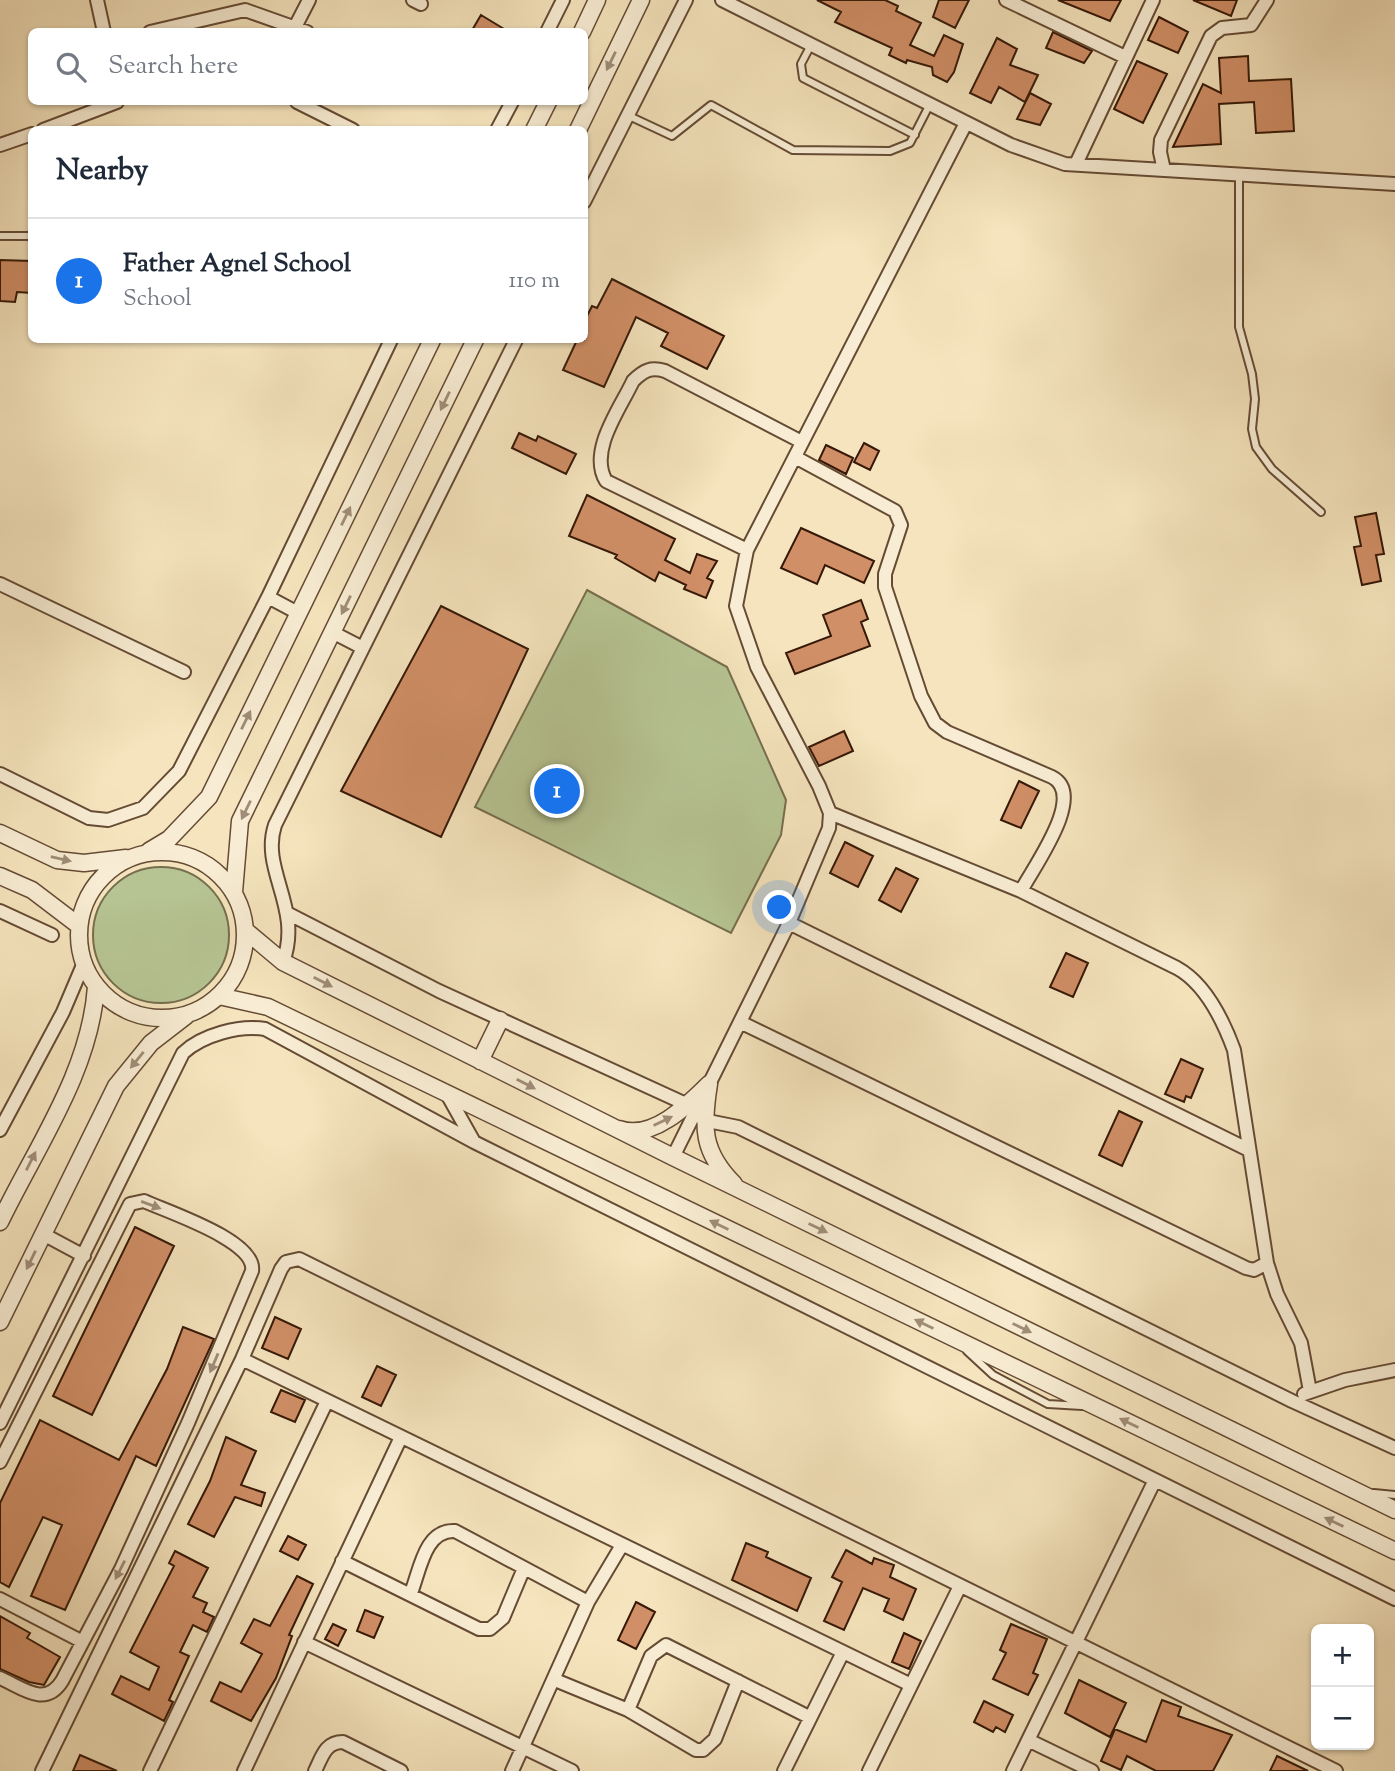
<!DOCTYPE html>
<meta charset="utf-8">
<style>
:root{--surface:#fff;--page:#f2f2f3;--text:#1f2937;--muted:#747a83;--line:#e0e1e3;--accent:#1a73e8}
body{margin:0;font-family:"Sorts Mill Goudy",serif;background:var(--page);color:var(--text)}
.controls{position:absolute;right:21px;bottom:21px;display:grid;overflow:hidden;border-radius:10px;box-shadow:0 2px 5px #0004}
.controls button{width:63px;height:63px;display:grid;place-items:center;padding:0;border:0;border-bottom:2px solid var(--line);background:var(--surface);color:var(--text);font:35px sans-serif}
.you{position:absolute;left:780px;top:908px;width:24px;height:24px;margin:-18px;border:5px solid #fff;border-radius:50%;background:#1a73e8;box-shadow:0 0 0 10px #1a73e833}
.badge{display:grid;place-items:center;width:46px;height:46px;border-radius:50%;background:var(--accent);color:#fff;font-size:23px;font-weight:700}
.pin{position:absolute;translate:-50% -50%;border:4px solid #fff;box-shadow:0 2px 7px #0006}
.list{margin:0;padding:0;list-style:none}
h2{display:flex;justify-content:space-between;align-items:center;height:91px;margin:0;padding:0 28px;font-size:30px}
h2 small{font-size:23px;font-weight:400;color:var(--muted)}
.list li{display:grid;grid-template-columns:46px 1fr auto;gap:21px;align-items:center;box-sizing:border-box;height:126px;padding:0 28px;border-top:2px solid var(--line)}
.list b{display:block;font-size:26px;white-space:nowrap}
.list p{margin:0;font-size:23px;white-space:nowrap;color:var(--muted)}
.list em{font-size:23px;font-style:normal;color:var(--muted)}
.icon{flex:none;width:38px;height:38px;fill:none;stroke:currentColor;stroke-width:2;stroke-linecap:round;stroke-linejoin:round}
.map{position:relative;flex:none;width:1395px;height:1771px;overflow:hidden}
.search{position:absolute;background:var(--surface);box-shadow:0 2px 5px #0004;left:28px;top:28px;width:560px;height:77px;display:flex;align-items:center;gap:18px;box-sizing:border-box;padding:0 24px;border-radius:10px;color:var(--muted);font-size:26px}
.panel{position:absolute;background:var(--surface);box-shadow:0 2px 5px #0004;left:28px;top:126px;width:560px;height:217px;border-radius:10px}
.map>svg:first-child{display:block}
.green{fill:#b7c594;stroke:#766e4e;stroke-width:2}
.building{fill:#d18f67;stroke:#351807;stroke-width:2}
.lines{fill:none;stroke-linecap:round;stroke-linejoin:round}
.service-casing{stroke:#654b34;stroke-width:10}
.minor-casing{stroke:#654b34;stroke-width:16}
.tertiary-casing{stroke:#654b34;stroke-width:19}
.service{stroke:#f8edd4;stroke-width:6}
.minor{stroke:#f8edd4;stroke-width:12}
.tertiary{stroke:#f8edd4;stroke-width:16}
.oneway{fill:#a08d78}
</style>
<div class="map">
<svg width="1395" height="1771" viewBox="0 0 1395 1771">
<rect width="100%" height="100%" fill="#f5e4bd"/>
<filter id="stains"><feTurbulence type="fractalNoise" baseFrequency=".00286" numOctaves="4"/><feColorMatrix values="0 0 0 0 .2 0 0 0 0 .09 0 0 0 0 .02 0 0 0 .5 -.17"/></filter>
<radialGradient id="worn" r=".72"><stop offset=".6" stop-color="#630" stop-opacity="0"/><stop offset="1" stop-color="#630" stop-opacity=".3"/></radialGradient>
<path class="green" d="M587 590 727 667 786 800 781 835 731 933 475 807Z
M93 935a68 68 0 1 1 136 0a68 68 0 1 1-136 0Z"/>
<path class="building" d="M817 0H885L898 6 896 11 921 23 910 45 934 56 944 35 963 44 954 72 947 82 933 75 932 67 907 60 906 63 889 55 892 48 835 22 841 12Z
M939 0H969L955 28 933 17Z
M1058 0H1121L1110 21Z
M1193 0H1237L1231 16Z
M481 15 509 32H471Z
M1159 17 1188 32 1178 53 1148 40Z
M1053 32 1092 51 1084 63 1046 48Z
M997 38 1017 49 1010 65 1038 75 1025 102 999 87 991 103 970 93Z
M1248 56 1249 81 1291 79 1294 131 1256 133 1254 102 1219 104 1221 144 1173 147 1203 84 1221 93 1219 58Z
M1137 61 1167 74 1143 123 1114 109Z
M1030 93 1051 104 1040 125 1017 119Z
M0 260 32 261V293L17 292 15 302 0 301Z
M612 279 724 336 707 369 661 346 668 333 636 317 604 387 563 370 577 340H584V322L592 306 597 308Z
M519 433 536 441 538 436 576 454 566 474 512 448Z
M864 443 879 451 870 470 854 462Z
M826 445 853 458 846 474 819 460Z
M587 495 675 539 665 560 690 573 697 554 717 561 707 578 713 581 706 598 684 589 686 585 659 572 655 581 615 558 617 555 569 536Z
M1376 513 1384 554 1376 555 1381 581 1362 585 1354 547 1361 546 1355 517Z
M801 528 874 561 864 583 825 565 817 584 781 568Z
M861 600 868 619 861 622 870 646 795 674 786 653 831 636 823 615Z
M441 606 528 649 441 837 341 791Z
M844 731 853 751 819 766 809 747Z
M1019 781 1039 791 1021 828 1001 820Z
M845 842 873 856 858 887 830 873Z
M896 868 918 879 901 912 879 900Z
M1066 953 1088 963 1073 997 1050 987Z
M1181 1059 1203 1069 1191 1098 1186 1096 1184 1102 1165 1094Z
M1119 1111 1142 1122 1122 1166 1099 1155Z
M135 1227 174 1246 92 1415 53 1396Z
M275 1317 301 1329 288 1359 262 1348Z
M183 1327 214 1339 156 1466 136 1456 65 1610 31 1596 62 1525 43 1517 9 1587 0 1582V1503L40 1420 119 1460 167 1369Z
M377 1366 396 1375 381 1406 362 1397Z
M281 1390 305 1400 295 1422 271 1412Z
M226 1437 256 1451 241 1485 265 1493 261 1506 235 1497 214 1537 188 1524 210 1481Z
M288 1536 306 1545 298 1560 280 1551Z
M746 1543 768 1552 766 1557 811 1578 797 1611 732 1580Z
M846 1550 872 1564 874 1558 894 1565 890 1577 916 1589 903 1620 884 1611 889 1599 863 1588 844 1630 824 1621 842 1582 832 1577Z
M175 1551 208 1568 193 1597 207 1603 203 1612 214 1617 207 1632 193 1625 180 1652 189 1656 169 1700 173 1702 164 1721 112 1694 121 1676 149 1690 159 1667 130 1652 174 1566 169 1563Z
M297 1576 313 1584 289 1635 292 1636 276 1678 251 1721 211 1701 220 1682 241 1692 262 1654 241 1643 254 1619 270 1626Z
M636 1602 655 1612 636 1649 618 1640Z
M365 1610 383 1617 374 1638 357 1631Z
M0 1616 30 1633 27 1638 60 1657 44 1685 29 1682 0 1669Z
M333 1624 346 1630 338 1646 325 1639Z
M1011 1624 1047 1639 1033 1673 1038 1675 1028 1695 993 1679 1006 1653 1000 1650Z
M904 1633 921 1641 909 1669 892 1662Z
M1079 1680 1126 1703 1110 1737 1065 1713Z
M1162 1700 1181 1707 1178 1716 1232 1735 1213 1771H1156L1127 1756 1121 1770 1101 1761 1115 1729 1146 1742Z
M984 1701 1013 1715 1005 1732 996 1727 993 1732 974 1722Z
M80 1755 117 1771H73Z
M1277 1756 1308 1771H1270Z"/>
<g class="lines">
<defs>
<path id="service" d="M811 45 801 64 803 78 915 135
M627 115 672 136 711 105 793 150 890 151 910 143 930 104
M1239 174V327L1252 374 1255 399 1252 429 1256 447 1272 469 1321 512
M0 236H32
M967 1351 993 1375 1048 1404 1082 1406
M1374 1493 1395 1495"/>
<path id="minor" d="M97 0 104 32
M413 0 421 4
M722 0 1011 145 1065 164 1395 184
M1006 0 1125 57
M293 31 309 0
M150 32 245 10 307 32
M547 32 563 0
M297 102 353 130
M43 130 117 102
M497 130 512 102
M0 145 32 134
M1076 164 1153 0
M1164 170 1160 152 1161 140 1211 36 1222 28 1251 25 1267 0
M584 202 686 0
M795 457 895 511 901 525 885 574V587L921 696 935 723 947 732 1052 777C1087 795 1034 866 1021 891
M747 550 606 481C588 451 620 409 633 381 644 370 651 367 665 371L800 441
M0 584 184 672
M298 613 268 597 391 340
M332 632 363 648
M0 774 89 818 108 820 143 808 179 771 268 597
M0 911 52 935
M289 914 439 991 688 1105
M789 923 1249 1150
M283 962C303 908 260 870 275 825L516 340
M740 1022 1246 1268 1254 1270 1267 1263 1234 1050C1223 1020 1206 984 1177 968L1021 891 830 813
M447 1094 474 1142
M703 1120 738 1127 1292 1401 1395 1448
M0 1130 63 1012 83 965
M673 1157 789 923 829 828 830 813 819 786 757 667 736 606 747 550 966 123
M43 1234 84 1256
M1267 1263 1277 1294 1301 1343 1310 1391
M242 1359 911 1685
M1304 1394 1345 1380 1395 1370
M0 1423 183 1053C202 1035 239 1025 265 1029L474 1142 1395 1599
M0 1462 130 1204 144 1201C168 1212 257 1241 252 1271L188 1423 121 1569 62 1681C45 1708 23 1688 0 1678
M342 1561 479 1629H490L503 1618 524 1568
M411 1593C420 1570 425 1529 455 1531L588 1602
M0 1599 81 1641
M304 1642 572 1771
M555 1680 628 1710 696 1750H703L715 1739 738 1681
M628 1710 651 1656 666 1645 809 1717
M1028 1740 1092 1771
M42 1771 242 1359 281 1269 286 1262 299 1259 1336 1771
M150 1771 327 1401
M244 1771 401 1437
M315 1771C322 1757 325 1742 343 1742L401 1771
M512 1771 588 1602 622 1545
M784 1771 843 1652
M869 1771 960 1586
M1013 1771 1154 1482"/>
<path id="tertiary" d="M582 32 597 0
M534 130 548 102
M578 130 641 0
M0 833 57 860 84 863 126 858
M149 851 169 839 209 797 432 340
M79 935a83 83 0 1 1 166 0a83 83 0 1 1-166 0Z
M0 876 32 890 78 925
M234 892 240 821 475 340
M246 931 283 962 673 1157 1395 1510
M219 996 268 1007 1395 1551
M480 1061 500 1020
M709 1084C702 1127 702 1152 734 1184
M619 1129C652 1141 688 1105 709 1084
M0 1222C36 1147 90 1072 96 987
M0 1322 116 1086 151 1043 186 1016"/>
</defs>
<use href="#service" class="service-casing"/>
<use href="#minor" class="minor-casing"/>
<use href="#tertiary" class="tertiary-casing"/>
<use href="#service" class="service"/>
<use href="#minor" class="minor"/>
<use href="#tertiary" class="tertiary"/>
</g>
<defs><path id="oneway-solid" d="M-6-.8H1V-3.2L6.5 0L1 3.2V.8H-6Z" transform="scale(1.75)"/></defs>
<g class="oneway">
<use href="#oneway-solid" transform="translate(611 61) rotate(116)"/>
<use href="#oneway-solid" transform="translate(445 401) rotate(116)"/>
<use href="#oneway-solid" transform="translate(346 516) rotate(-64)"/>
<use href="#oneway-solid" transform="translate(346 605) rotate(116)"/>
<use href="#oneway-solid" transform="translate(246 720) rotate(-64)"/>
<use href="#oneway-solid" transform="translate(246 810) rotate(116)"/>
<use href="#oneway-solid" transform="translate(61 859) rotate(13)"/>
<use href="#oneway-solid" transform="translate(323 982) rotate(27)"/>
<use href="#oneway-solid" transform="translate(137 1060) rotate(129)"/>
<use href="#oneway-solid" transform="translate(526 1084) rotate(27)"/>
<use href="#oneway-solid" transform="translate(663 1121) rotate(-26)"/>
<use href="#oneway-solid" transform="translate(31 1161) rotate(-63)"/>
<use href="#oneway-solid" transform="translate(151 1205) rotate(20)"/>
<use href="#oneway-solid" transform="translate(719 1225) rotate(-154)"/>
<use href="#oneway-solid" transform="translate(818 1228) rotate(26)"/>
<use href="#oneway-solid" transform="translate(31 1260) rotate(116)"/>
<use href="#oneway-solid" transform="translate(924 1324) rotate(-154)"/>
<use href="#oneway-solid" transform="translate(1022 1328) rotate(26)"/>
<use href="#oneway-solid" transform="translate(214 1363) rotate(113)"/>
<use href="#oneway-solid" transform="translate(1129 1423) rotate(-154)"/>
<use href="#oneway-solid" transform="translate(1334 1522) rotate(-154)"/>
<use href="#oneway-solid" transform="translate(120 1570) rotate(117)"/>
</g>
<rect width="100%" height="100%" filter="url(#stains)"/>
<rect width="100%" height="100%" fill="url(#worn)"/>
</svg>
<div class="controls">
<button>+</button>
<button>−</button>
</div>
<div class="you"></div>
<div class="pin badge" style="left:557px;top:791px">1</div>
<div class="search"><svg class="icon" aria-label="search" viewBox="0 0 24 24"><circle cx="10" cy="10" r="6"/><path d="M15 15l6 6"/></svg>Search here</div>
<section class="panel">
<h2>Nearby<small></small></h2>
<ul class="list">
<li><span class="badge">1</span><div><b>Father Agnel School</b><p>School</p></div><em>110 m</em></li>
</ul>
</section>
</div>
